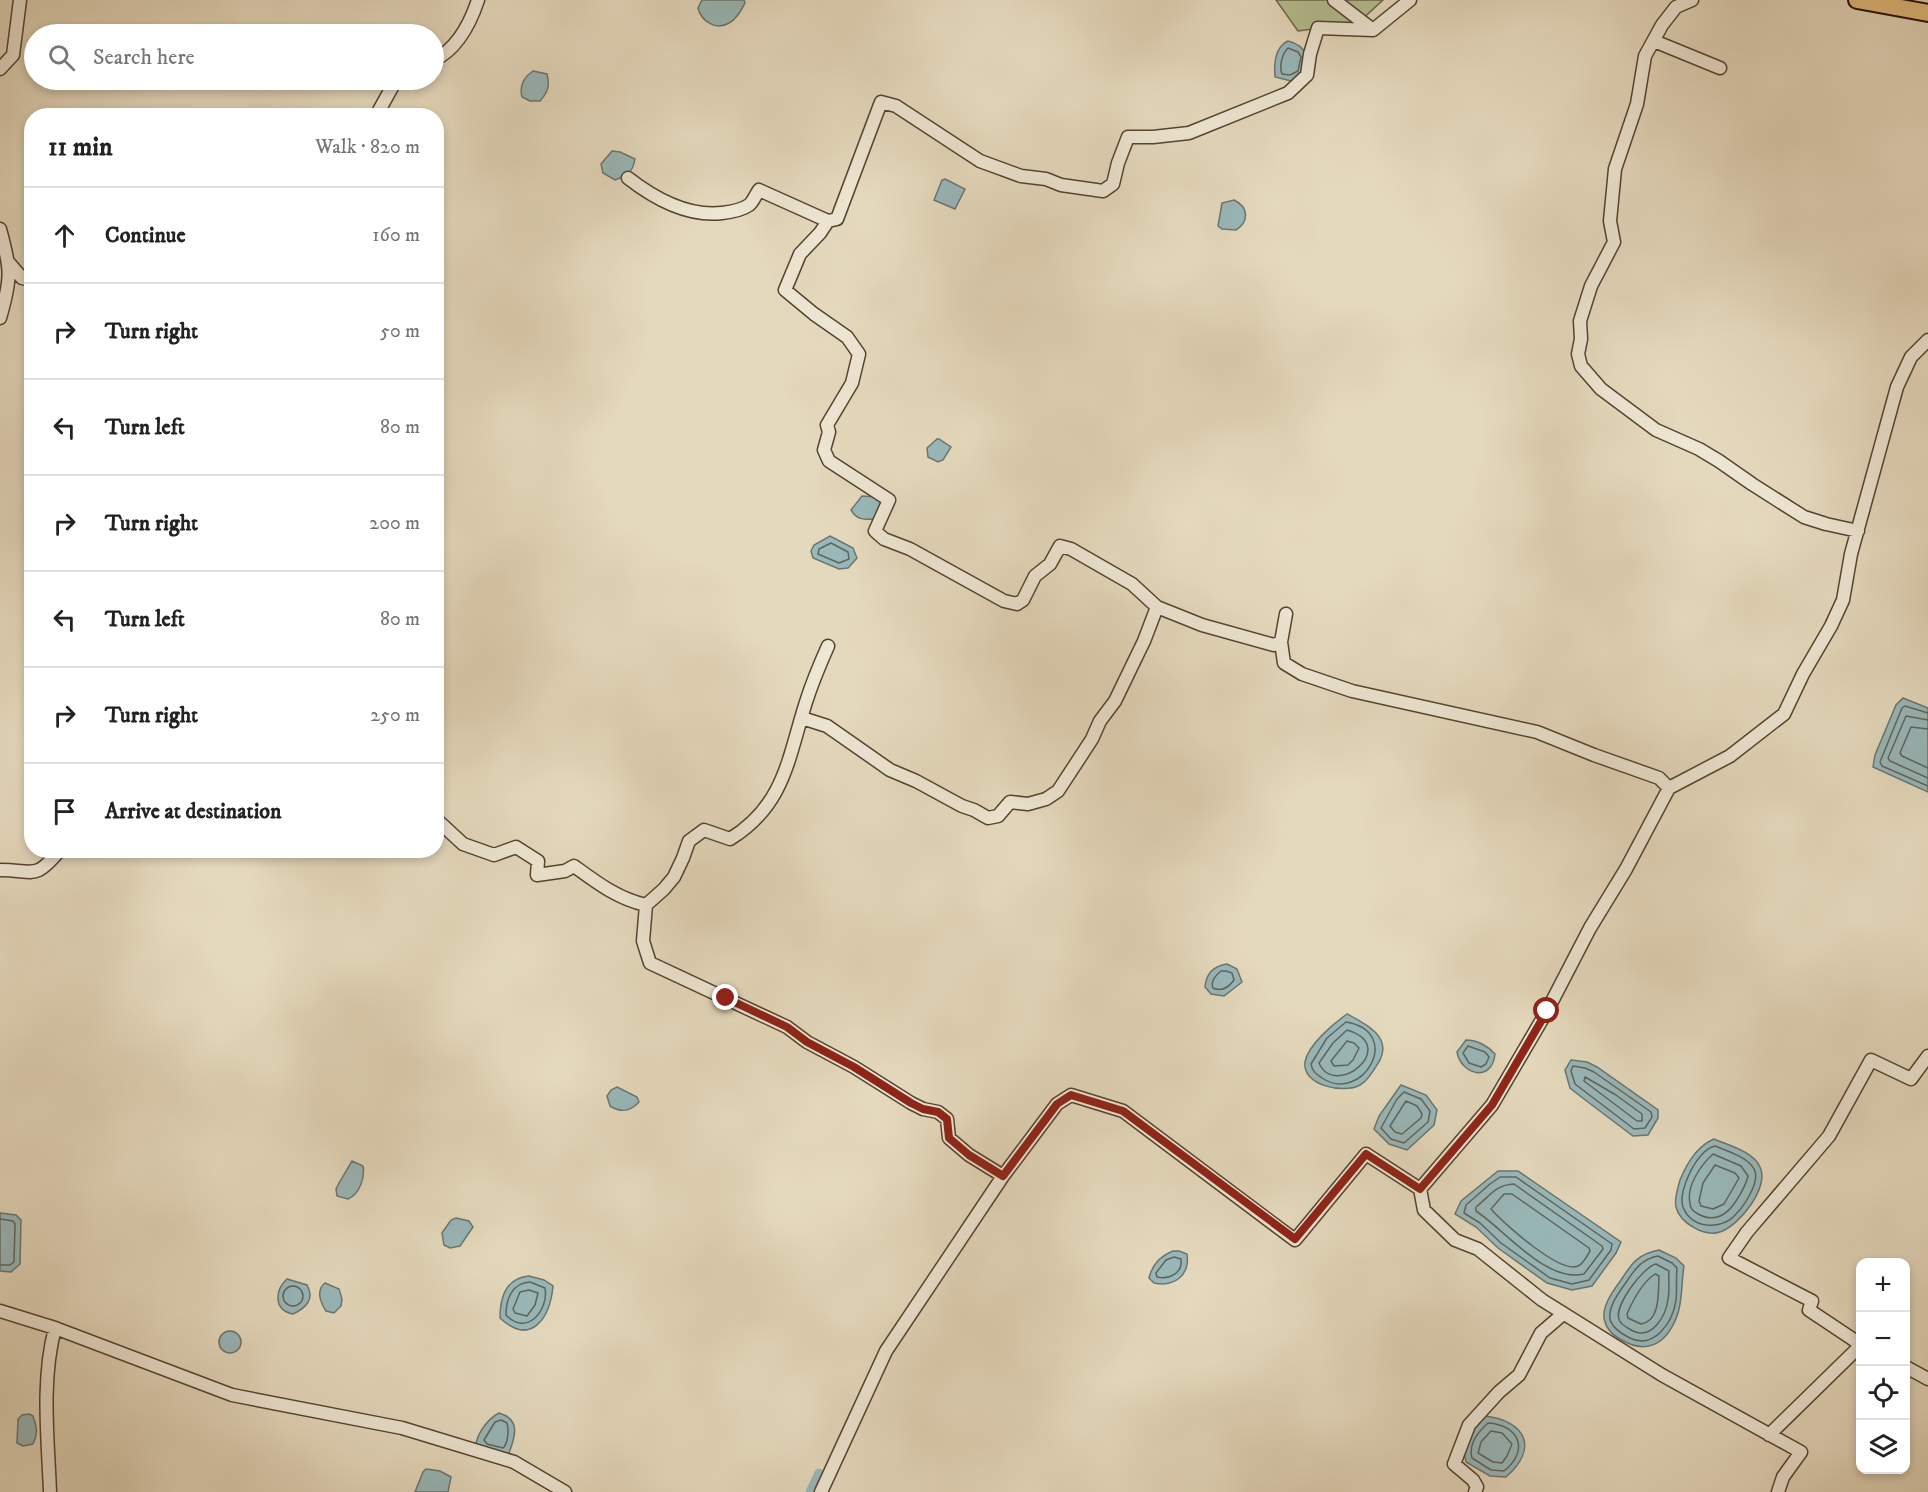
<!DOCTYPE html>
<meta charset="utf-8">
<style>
:root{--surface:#fff;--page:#f6f6f6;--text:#222;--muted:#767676;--line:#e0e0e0}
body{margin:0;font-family:"IM FELL DW Pica",serif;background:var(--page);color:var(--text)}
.controls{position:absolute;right:18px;bottom:18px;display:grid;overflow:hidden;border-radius:12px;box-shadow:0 3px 9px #0003}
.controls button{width:54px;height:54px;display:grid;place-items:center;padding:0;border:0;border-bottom:2px solid var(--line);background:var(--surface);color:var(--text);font:30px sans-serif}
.stop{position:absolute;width:18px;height:18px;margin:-14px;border:4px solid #8f2418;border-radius:50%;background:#fff}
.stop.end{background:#8f2418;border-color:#fff;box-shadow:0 2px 6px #0008}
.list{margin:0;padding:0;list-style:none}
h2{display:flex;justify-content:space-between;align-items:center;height:78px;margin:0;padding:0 24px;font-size:26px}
h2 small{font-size:20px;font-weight:400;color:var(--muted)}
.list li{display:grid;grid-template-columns:39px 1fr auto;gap:18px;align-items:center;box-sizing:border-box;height:96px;padding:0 24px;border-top:2px solid var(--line)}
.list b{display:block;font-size:22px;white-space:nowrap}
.list em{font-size:20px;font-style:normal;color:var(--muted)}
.icon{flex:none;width:33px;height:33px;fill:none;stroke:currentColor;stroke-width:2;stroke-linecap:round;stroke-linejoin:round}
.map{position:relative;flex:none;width:1928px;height:1492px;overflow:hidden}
.search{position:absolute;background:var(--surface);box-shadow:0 3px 9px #0003;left:24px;top:24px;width:420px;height:66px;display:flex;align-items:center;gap:15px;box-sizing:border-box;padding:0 21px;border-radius:33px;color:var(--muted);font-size:22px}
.panel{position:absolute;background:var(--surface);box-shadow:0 3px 9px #0003;left:24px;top:108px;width:420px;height:750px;border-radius:24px}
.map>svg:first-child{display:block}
.green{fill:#b5bf91;stroke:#6c6848;stroke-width:1.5}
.water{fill:#99b8ba;stroke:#6a7670;stroke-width:1.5}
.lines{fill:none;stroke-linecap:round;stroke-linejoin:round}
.shore{stroke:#5e655d;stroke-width:1.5}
.canal{stroke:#99b8ba;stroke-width:9}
.minor-casing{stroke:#54442f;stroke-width:15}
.major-casing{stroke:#231200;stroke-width:20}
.minor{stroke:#eee6d4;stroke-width:12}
.major{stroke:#e2bc7e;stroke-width:16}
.route{stroke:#8f2418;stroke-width:8}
</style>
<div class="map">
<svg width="1928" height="1492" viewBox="0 0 1928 1492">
<rect width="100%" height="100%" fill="#e5d9bd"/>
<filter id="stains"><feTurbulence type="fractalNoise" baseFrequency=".00333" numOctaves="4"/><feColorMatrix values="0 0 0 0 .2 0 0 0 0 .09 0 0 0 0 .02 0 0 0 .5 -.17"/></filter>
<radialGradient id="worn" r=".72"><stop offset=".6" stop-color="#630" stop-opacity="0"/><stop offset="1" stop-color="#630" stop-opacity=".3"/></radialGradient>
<path class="green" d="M1276 0H1383L1358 23 1298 31Z"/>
<path class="water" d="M702 0H744L745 3C741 10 737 19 729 23 716 31 701 21 698 8Z
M1288 41C1297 43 1303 47 1307 56L1300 79 1291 81 1275 77C1274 65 1275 47 1288 41Z
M533 71 547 74C550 86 548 92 540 101H530L522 97C519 85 524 77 533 71Z
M612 151 620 152 635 159C633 172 627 176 615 180L603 173 601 164Z
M945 179 965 189 955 209 934 200 942 180Z
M1234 200C1249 207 1249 222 1236 230L1222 229 1218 226 1222 203Z
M937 439H939L951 447 943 460 938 462 928 457 927 448Z
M862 496 879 497 881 504 875 519C864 520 857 520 851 510Z
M830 536 853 548 857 558 848 568 839 569 813 558 811 551 814 545Z
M1903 698 1928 708V792L1873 767 1875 755 1896 705Z
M1227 964 1237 969 1242 982 1224 996 1211 994 1205 987C1206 974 1214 966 1227 964Z
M1347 1014C1364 1023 1392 1036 1380 1060 1375 1068 1368 1081 1360 1085 1344 1094 1302 1086 1305 1062 1308 1045 1333 1024 1347 1014Z
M1466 1040C1477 1040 1488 1046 1495 1054 1492 1083 1461 1075 1457 1052Z
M1571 1060 1587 1062 1597 1067 1658 1110V1118L1648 1135 1633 1136 1584 1099 1570 1088 1565 1070Z
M1401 1085 1426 1095 1437 1110 1434 1125 1407 1150 1389 1144 1374 1129 1379 1116Z
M617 1087 637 1097 639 1102C630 1112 621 1113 610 1106L607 1096 611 1090Z
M1714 1139C1728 1145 1754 1152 1760 1167 1770 1187 1739 1226 1720 1232 1704 1237 1680 1223 1676 1207 1674 1200 1678 1187 1680 1180 1687 1163 1697 1146 1714 1139Z
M352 1161 363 1166C365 1177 360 1194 348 1199L337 1196 336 1189 339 1183Z
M1498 1171H1518L1621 1242 1616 1253 1592 1286 1572 1290 1547 1283 1498 1248 1476 1227 1455 1214 1461 1201Z
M0 1213 16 1215 21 1220 20 1264 11 1272 0 1271Z
M456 1218 469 1221 473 1227 460 1246 450 1248 444 1245 442 1233 451 1220Z
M1659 1250 1676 1258 1684 1266C1681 1283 1683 1300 1677 1316 1666 1345 1646 1355 1620 1339 1613 1335 1607 1330 1605 1322 1600 1308 1613 1291 1621 1280 1632 1263 1638 1254 1659 1250Z
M1173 1251H1179L1187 1254C1190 1276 1174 1287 1154 1283L1149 1278C1152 1265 1160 1256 1173 1251Z
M529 1276 544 1280 553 1286C550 1318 531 1347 500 1318 500 1297 506 1278 529 1276Z
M287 1279 307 1285C315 1299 306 1308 293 1314 273 1310 275 1290 287 1279Z
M325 1283 339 1289 342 1299 341 1306 334 1313 326 1311C320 1302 316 1290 325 1283Z
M219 1342a11 11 0 1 1 22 0a11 11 0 1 1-22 0Z
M499 1413C520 1419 516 1435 509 1453 501 1456 483 1450 476 1443 479 1431 488 1419 499 1413Z
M29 1414 33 1416C37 1427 38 1434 33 1444L23 1446 17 1443 18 1419 22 1415Z
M1485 1416C1526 1421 1539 1448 1506 1477L1490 1476 1466 1462C1461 1441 1471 1431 1485 1416Z
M426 1469 440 1471 451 1477 448 1492H415L423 1472Z"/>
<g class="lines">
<path class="shore" d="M1288 48 1298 52 1301 57 1298 71 1290 75 1282 74C1279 66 1282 54 1288 48Z
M831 543 848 552 849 559 839 563 818 554 819 549Z
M1928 713 1905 706 1902 708 1880 762 1882 766 1928 786
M1928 720 1906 716 1888 758 1890 761 1928 778
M1928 729 1911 727 1900 753 1902 756 1928 768
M1221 971H1226L1232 973 1234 980C1229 987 1222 992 1213 988 1210 981 1216 975 1221 971Z
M1346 1022C1405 1032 1362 1105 1322 1078 1316 1074 1312 1071 1311 1064L1327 1038Z
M1347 1030C1401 1046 1335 1100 1319 1063L1333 1043Z
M1347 1041 1354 1043 1359 1048 1353 1060 1348 1065 1334 1066 1331 1061Z
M1468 1046 1485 1052 1489 1057 1486 1064 1481 1067 1469 1063 1463 1053Z
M1573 1066 1585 1068 1594 1072 1651 1112 1652 1117 1645 1128 1634 1129 1575 1084 1571 1071Z
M1585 1077 1616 1095 1642 1114V1121H1637L1584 1081Z
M1404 1092 1421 1099 1430 1111 1428 1122 1404 1143 1391 1139 1381 1128 1397 1099Z
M1406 1101 1417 1106 1422 1114 1421 1118 1402 1134 1395 1132 1390 1126Z
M1715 1146C1727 1151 1748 1157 1754 1169 1761 1181 1744 1206 1736 1214 1722 1231 1691 1229 1683 1207 1677 1191 1698 1149 1715 1146Z
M1713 1154 1741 1166 1748 1176C1746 1185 1742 1192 1736 1201 1727 1215 1715 1223 1698 1214 1694 1212 1690 1208 1690 1203 1686 1186 1701 1165 1713 1154Z
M1715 1165 1735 1173 1739 1178 1724 1204 1713 1209 1701 1206 1699 1201 1703 1183Z
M1516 1177 1612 1244 1611 1250 1589 1280 1572 1284 1550 1278 1501 1243 1480 1223 1464 1213 1466 1205 1490 1184 1500 1177Z
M1514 1184 1602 1246 1603 1249 1584 1274C1546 1283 1505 1230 1476 1211V1207C1490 1196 1495 1185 1514 1184Z
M1504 1194H1512L1589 1248 1590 1251C1587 1256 1583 1264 1578 1266 1561 1275 1502 1222 1491 1209Z
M0 1219 13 1221 15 1224 14 1262 10 1265H0
M1658 1256 1672 1263 1677 1268C1676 1278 1677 1292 1676 1300 1673 1322 1654 1350 1630 1338 1622 1334 1612 1328 1610 1319 1608 1306 1620 1291 1627 1281 1635 1269 1642 1259 1658 1256Z
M1174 1257 1181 1259C1183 1273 1169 1280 1157 1277L1156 1273 1166 1260Z
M1656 1264 1669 1271C1668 1280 1670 1290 1668 1299 1666 1316 1652 1340 1633 1331 1628 1328 1620 1325 1619 1319 1614 1306 1643 1267 1656 1264Z
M1655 1274 1659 1276C1658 1291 1661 1321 1641 1324L1628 1318 1627 1314C1633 1300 1643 1282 1655 1274Z
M530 1282 545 1288C549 1310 527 1337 506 1315 506 1299 512 1283 530 1282Z
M283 1296a10 10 0 1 1 20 0a10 10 0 1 1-20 0Z
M529 1290 538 1293 535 1305 527 1316 515 1313 513 1309 520 1292Z
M501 1420 507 1423C509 1430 508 1444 503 1448L487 1444 484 1440 495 1422Z
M1488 1423C1519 1425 1530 1450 1504 1471L1491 1470 1472 1458C1468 1444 1478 1432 1488 1423Z
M1491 1431 1502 1433 1512 1444 1507 1456 1502 1463 1493 1462 1478 1453 1481 1442Z"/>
<path class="canal" d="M810 1492 819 1473"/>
<defs>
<path id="minor" d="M1334 0 1373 30
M1692 0 1676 7 1662 25 1645 56 1637 104 1615 169 1610 221 1614 242 1591 286 1580 321 1581 339 1578 354 1581 366 1601 389 1656 430 1699 449 1719 461 1752 484 1804 517 1826 524 1858 531
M1654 41 1720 68
M434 60C457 49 470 24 478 0
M0 69 13 55 20 0
M376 116 396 80
M628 178C655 199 687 217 722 213 730 212 742 210 749 205 753 202 756 194 759 190L828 221 837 219 881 102 896 106 980 161 1021 176 1046 179 1061 185 1103 191 1113 184 1118 163 1128 137H1153L1189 133 1288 93 1307 75 1310 54 1318 28 1373 30 1410 0
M828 221 820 233 800 254 785 290 814 314 847 337 859 354 852 383 827 425 829 432 824 450 829 461 889 500 875 531 884 539 910 549 1004 601 1017 604 1023 600 1035 576 1050 564 1060 546 1071 549 1132 584 1157 607 1202 625 1274 645 1281 642 1286 614
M0 229C11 269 12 277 0 318
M9 263 22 278 32 280
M1281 642 1284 663 1302 674 1352 691 1537 732 1594 755 1659 778 1669 788
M802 718 827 726 890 770 916 781 962 806 974 810 988 818 998 816 1010 802 1028 804 1046 799 1058 791 1092 739 1100 721 1115 701 1144 641 1157 607
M436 819 463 844 494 855 516 847 538 861 537 875 565 871 574 866C596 882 618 899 646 905L664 889 674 877 683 858 689 841 704 830 730 839C785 805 788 758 806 702 812 683 820 664 828 646
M0 870C35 870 34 881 60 850
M646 905 643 941 650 963 787 1027 807 1042 854 1067 911 1103 923 1109 938 1112 947 1119 949 1138 969 1155 1003 1176
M1420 1189 1424 1210 1455 1240 1478 1249 1542 1300 1662 1375 1801 1452 1783 1477 1778 1492
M0 1311 55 1328 232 1395 402 1428 514 1462 565 1492
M1860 1344 1809 1310 1812 1301 1729 1258 1747 1232 1829 1136 1871 1060 1911 1079 1928 1056
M1906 1367 1928 1379
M1769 1435 1860 1346
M50 1492C48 1438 41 1381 55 1328
M821 1492 886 1351 1003 1176 1057 1104 1071 1095 1123 1111 1295 1240 1366 1154 1420 1189 1492 1105 1547 1011 1590 928 1626 869 1669 788 1730 756 1784 714 1803 674 1831 626 1843 600 1851 554 1897 387 1911 357 1928 340
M1475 1492 1477 1487 1473 1480 1454 1464 1469 1425 1499 1392 1519 1375 1541 1333 1563 1314"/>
<path id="major" d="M1857 0 1928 13"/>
</defs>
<use href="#minor" class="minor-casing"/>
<use href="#major" class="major-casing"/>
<use href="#minor" class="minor"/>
<use href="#major" class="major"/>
</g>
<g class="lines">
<path class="route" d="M726 998 787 1027 807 1042 854 1067 911 1103 923 1109 938 1112 947 1119 949 1138 969 1155 1003 1176 1057 1104 1071 1095 1123 1111 1295 1239 1366 1154 1420 1189 1492 1105 1547 1011"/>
</g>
<rect width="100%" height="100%" filter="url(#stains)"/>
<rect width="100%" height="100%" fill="url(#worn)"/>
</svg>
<div class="controls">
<button>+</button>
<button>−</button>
<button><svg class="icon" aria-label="locate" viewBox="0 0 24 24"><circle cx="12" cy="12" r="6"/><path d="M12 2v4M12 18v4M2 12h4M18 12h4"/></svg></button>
<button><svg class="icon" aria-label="layers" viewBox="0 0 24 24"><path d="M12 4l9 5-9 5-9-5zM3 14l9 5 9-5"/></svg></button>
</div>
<div class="stop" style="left:1547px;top:1011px"></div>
<div class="stop end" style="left:726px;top:998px"></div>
<div class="search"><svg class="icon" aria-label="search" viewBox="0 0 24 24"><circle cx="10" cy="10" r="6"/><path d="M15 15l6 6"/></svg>Search here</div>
<section class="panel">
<h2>11 min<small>Walk · 820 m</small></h2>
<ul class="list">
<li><svg class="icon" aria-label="ahead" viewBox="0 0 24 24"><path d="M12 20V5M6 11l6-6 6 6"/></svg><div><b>Continue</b></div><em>160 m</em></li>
<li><svg class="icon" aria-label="right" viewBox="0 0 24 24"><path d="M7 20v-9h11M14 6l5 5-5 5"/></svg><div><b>Turn right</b></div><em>50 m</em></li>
<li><svg class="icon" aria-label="left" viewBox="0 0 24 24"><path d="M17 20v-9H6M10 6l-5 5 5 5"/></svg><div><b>Turn left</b></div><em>80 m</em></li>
<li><svg class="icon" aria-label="right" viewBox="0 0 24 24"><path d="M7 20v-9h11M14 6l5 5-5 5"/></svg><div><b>Turn right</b></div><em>200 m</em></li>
<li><svg class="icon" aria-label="left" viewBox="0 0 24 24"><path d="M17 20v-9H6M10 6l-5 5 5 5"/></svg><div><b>Turn left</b></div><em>80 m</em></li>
<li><svg class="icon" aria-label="right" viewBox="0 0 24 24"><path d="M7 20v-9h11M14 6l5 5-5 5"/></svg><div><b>Turn right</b></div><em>250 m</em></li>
<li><svg class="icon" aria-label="arrive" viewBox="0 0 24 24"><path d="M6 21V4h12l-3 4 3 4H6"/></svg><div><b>Arrive at destination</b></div></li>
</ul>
</section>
</div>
